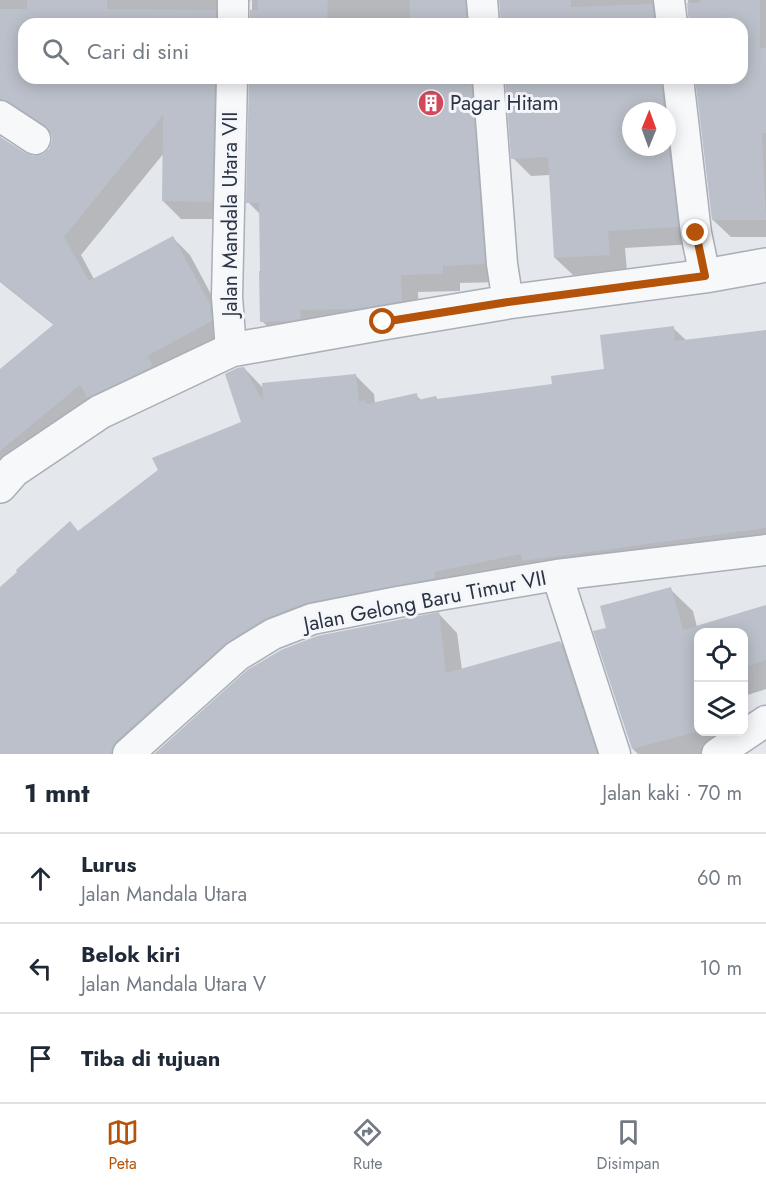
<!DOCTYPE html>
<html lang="id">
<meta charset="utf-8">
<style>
:root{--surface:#fff;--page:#f6f6f7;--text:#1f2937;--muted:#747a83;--line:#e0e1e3;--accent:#b45309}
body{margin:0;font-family:Jost,sans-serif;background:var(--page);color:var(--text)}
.controls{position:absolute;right:18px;bottom:18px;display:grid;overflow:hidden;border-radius:12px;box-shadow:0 3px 15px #0003}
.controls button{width:54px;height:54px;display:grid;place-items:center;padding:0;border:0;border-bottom:2px solid var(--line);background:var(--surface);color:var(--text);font:30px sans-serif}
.compass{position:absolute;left:622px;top:102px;width:54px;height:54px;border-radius:50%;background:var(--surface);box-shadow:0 3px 15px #0003;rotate:1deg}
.stop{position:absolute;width:18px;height:18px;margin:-14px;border:4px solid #b45309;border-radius:50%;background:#fff}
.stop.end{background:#b45309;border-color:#fff;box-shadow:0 2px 6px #0008}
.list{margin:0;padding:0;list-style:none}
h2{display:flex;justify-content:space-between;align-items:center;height:78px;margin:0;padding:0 24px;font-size:26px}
h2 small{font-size:20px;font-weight:400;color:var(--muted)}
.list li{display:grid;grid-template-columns:39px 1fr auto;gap:18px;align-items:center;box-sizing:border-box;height:90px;padding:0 24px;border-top:2px solid var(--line)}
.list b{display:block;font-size:22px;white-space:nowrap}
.list p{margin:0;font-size:20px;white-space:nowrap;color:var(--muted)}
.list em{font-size:20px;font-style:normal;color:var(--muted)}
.icon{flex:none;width:33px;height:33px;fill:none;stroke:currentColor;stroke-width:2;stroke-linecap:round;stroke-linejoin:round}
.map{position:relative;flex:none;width:766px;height:754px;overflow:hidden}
.search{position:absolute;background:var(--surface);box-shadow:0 3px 15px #0003;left:18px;right:18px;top:18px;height:66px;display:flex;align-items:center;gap:15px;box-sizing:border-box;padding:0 21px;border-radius:18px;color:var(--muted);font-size:22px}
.sheet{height:348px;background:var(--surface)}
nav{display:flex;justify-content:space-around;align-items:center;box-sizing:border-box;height:84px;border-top:2px solid var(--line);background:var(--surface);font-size:16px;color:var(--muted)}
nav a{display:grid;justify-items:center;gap:3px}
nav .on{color:var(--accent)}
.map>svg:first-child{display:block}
.shadow{fill:#0003;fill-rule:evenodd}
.building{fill:#bbc0ca}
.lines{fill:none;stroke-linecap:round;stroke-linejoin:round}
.minor-casing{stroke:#a9aeb7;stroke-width:33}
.tertiary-casing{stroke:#a9aeb7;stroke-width:36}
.minor{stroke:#f7f8fa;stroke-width:30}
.tertiary{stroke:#f7f8fa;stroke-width:33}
.route{stroke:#b45309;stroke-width:8}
.labels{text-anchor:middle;stroke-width:6;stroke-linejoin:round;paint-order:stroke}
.poi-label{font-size:21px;fill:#2b3445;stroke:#f4f6f9;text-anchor:start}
.street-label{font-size:21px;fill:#2b3445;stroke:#f4f6f9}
</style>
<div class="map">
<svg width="766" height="754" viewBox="0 0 766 754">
<rect width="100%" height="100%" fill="#e4e7ec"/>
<path class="shadow" d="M0 0H252L243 2 233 24H24V78H250L241 80 229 219H181L163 201 164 153 81 255 94 279 172 237 190 255 227 324 229 339 0 483V371L55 326 0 282V133L1 139 33 158 43 156 50 150 54 141 53 135 29 119 0 133Z
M252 0H498L489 4 482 24H252Z
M499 0H672L669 24H503L501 0Z
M688 0H766V237H731L713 220 697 79 694 78 685 82 695 244 625 248 627 272 573 275 555 258 550 175 531 176 513 158 507 78H505H742V24H690ZM631 111H667V147H631Z
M251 78H505L497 81 502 282 460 283V291L418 292 419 318 280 339 262 321 261 215 248 202Z
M673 328 687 341 764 332V330H766V548L283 637 141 754H0V589L79 532 243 423 244 368 264 389 356 376 374 394 375 404 416 395 422 401 436 397 439 401 553 385 605 370Z
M670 589 693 611 697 627 766 606V689L744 696V632H698V732H726L717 754H638L633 749 608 629Z
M439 614 457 633 462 670 560 642 578 661 608 754H156Z"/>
<path class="building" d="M27 0H107V9L216 10V24H24V78H215L212 202 162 201 163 115 64 237 89 281 173 236 210 304 212 321 147 356 153 366 87 398 80 385 0 451V369L54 324 0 281V137L26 153 33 156 43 154 49 149 52 141 51 132 44 125 9 102 0 99V9H27Z
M258 0H328L327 18 410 19V0H465L467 24H250V10H258Z
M499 0H571V7L652 4 655 24H501Z
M700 0H760V48H766V133H762L766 220H712L695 78H742V24H689L687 3H700Z
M249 78H471L485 264 443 266V274L401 275 402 301 355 309 300 310 301 319 288 321 260 322 259 271H260L259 203H246Z
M505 78H661L664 111H631V147H667V133L678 227 608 231 610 255 554 258 548 157 511 159Z
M674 326 675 341 766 330V528L522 561 521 554 435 572V578L306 603 264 619 226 643 116 741 112 748 111 754H0V587L17 572 16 570 70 521 78 531 158 470 152 458 241 422 225 374 237 368 244 367 263 401 262 383 356 374 359 402 365 400 367 404 417 393 418 400 436 396 437 399 552 384 551 376 604 369 600 335Z
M671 587 683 630 766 605V660L744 667V633H699V731L632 749 593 631 606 628 600 606Z
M439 612 446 673 560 641 597 754H154L247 670 281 650 317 636Z"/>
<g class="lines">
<defs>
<path id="minor" d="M482 0 484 24
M669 0 672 24
M233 24V0
M488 78 502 264 508 302
M678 78 696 233 705 276
M0 116 35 139
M231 350 227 297 232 78
M557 575 615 754
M128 754 237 656 273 634 312 619 398 602 557 575 766 550
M717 754 766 721"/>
<path id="tertiary" d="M0 486 14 470 100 412 231 350 383 323 508 302 705 276 766 265"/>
</defs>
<use href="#minor" class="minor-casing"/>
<use href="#tertiary" class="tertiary-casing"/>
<use href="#minor" class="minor"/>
<use href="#tertiary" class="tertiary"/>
</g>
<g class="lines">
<path class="route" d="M383 322 508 302 705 276 696 233"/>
</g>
<defs>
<symbol id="building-disc" viewBox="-11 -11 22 22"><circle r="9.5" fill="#d1495b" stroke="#f4f6f9"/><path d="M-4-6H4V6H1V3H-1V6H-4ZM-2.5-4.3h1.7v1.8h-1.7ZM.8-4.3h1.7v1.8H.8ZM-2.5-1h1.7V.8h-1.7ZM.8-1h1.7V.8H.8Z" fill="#fff"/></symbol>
</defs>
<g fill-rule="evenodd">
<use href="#building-disc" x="416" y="88" width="30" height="30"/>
</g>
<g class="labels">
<g class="poi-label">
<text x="450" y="110">Pagar Hitam</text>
</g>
<g class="street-label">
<text transform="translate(230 214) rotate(-90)" y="7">Jalan Mandala Utara VII</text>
<text transform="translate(425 601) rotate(-11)" y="7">Jalan Gelong Baru Timur VII</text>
</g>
</g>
</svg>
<div class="controls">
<button><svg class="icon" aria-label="locate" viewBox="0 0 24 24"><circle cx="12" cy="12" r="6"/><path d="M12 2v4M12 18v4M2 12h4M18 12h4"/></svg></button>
<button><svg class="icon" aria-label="layers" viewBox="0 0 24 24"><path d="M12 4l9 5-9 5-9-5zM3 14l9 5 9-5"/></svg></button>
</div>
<svg class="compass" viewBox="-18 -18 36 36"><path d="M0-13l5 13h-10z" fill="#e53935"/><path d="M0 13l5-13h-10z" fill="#747a83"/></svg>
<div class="stop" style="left:383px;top:322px"></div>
<div class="stop end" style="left:696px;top:233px"></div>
<div class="search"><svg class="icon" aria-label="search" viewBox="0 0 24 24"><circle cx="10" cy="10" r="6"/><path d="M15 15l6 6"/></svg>Cari di sini</div>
</div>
<section class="sheet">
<h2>1 mnt<small>Jalan kaki · 70 m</small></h2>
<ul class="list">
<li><svg class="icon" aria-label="ahead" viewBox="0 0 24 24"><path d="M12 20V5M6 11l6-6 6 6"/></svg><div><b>Lurus</b><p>Jalan Mandala Utara</p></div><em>60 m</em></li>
<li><svg class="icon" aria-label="left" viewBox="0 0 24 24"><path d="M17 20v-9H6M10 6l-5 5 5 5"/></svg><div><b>Belok kiri</b><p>Jalan Mandala Utara V</p></div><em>10 m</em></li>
<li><svg class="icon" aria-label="arrive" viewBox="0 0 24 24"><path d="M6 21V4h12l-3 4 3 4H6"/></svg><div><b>Tiba di tujuan</b></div></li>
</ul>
</section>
<nav>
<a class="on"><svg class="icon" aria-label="map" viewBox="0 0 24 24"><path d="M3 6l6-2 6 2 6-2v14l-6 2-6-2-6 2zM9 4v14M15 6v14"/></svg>Peta</a>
<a><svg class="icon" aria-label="directions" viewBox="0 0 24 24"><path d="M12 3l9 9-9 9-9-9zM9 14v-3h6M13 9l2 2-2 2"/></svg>Rute</a>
<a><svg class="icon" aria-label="saved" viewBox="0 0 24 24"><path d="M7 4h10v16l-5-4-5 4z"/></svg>Disimpan</a>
</nav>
